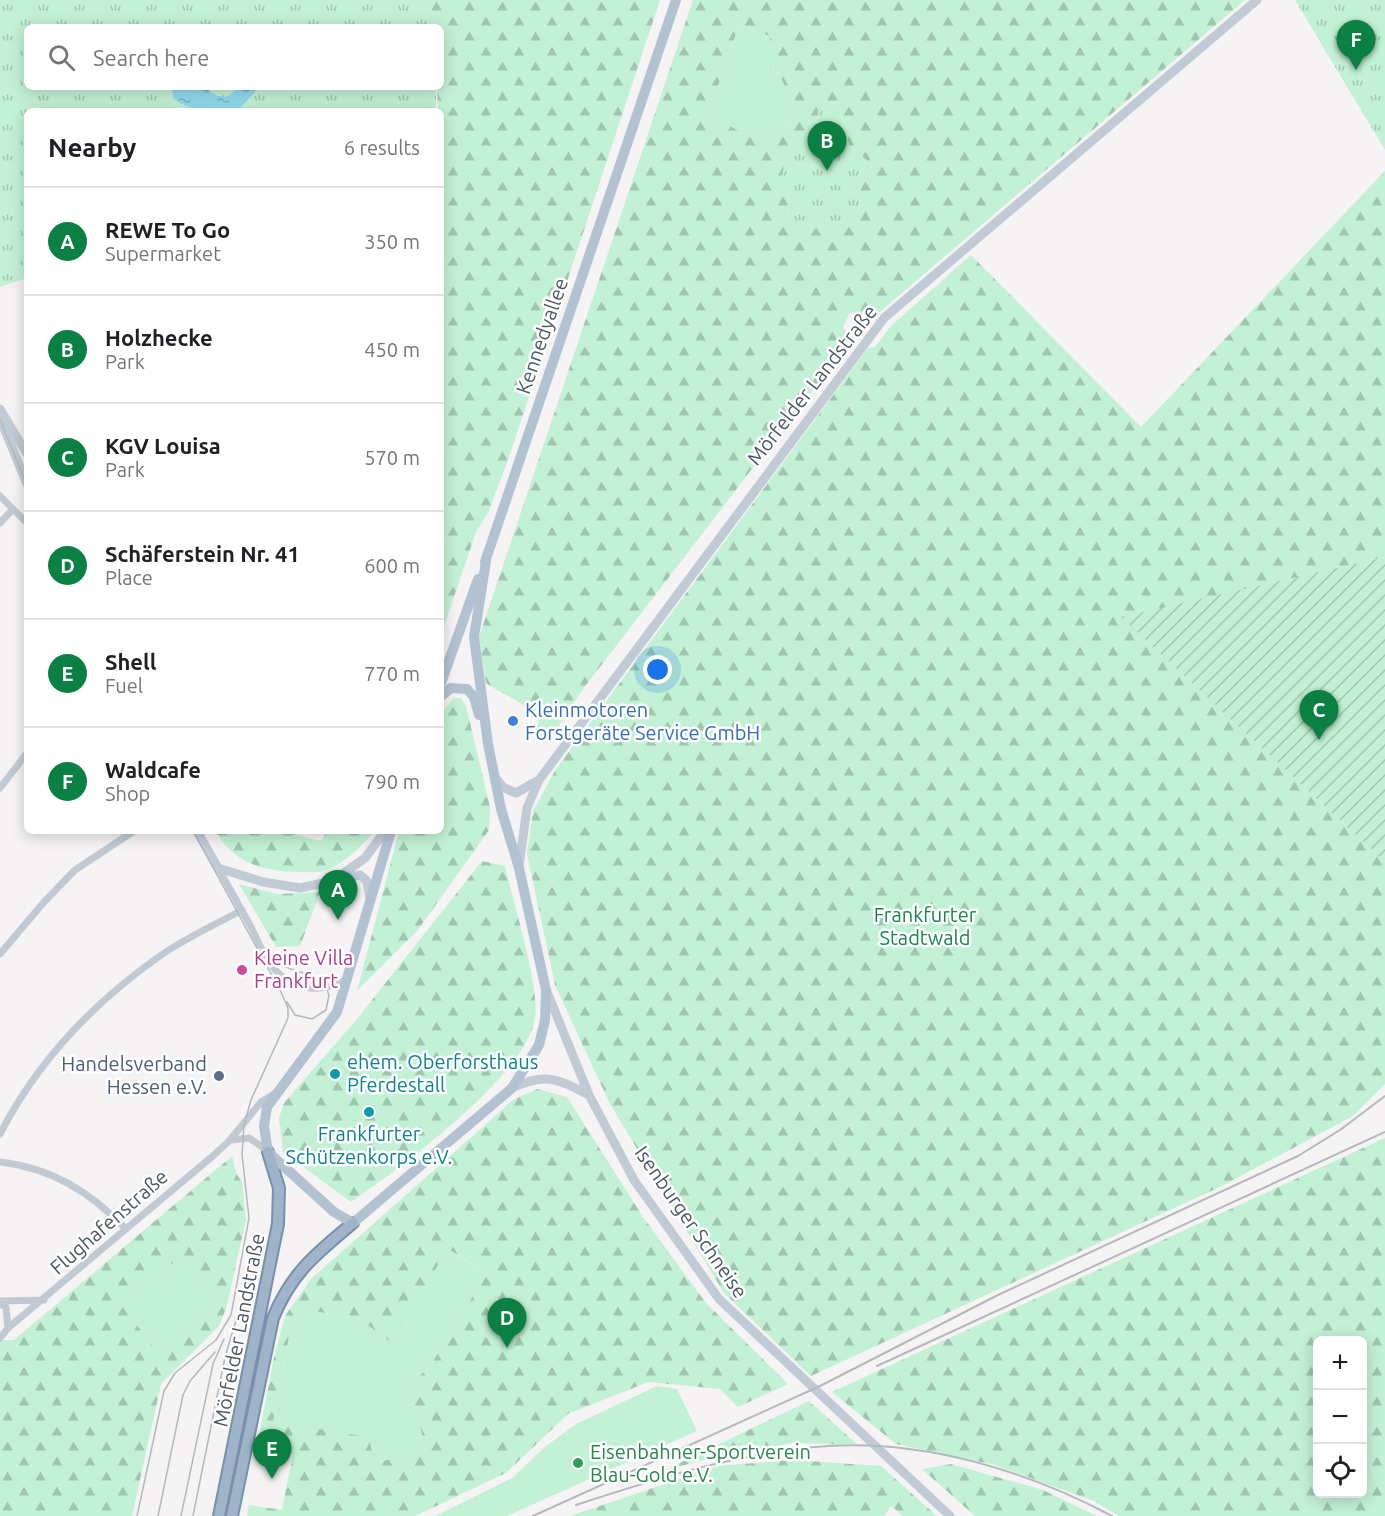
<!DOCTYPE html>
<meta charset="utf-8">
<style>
:root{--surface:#fff;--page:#f6f6f6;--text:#202124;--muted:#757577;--line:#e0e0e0;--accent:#0b8043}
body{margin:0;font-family:Ubuntu,sans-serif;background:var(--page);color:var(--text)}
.controls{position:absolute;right:18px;bottom:18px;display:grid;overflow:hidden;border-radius:9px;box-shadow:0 3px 15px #0003}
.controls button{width:54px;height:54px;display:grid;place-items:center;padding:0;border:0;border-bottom:2px solid var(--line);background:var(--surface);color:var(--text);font:30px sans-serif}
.you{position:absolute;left:658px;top:670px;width:21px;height:21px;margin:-15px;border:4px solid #fff;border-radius:50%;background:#1a73e8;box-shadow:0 0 0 9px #1a73e833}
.badge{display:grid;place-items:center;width:39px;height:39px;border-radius:50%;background:var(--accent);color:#fff;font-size:20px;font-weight:700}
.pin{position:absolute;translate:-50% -50px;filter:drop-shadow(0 2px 3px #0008)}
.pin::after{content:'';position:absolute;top:32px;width:21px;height:18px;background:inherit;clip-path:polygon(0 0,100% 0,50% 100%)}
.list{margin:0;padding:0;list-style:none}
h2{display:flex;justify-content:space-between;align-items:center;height:78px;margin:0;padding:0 24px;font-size:26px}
h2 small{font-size:20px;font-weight:400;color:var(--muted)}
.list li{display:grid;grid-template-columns:39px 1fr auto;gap:18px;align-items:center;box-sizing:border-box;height:108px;padding:0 24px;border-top:2px solid var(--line)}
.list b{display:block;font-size:22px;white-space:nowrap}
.list p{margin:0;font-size:20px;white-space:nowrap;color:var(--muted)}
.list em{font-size:20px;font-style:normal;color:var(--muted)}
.icon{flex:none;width:33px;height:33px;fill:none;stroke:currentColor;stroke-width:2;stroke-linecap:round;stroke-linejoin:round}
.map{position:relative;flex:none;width:1385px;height:1516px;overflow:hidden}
.search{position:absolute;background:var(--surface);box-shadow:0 3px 15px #0003;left:24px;top:24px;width:420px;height:66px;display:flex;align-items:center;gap:15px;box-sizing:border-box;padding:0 21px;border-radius:9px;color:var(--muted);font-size:22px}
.panel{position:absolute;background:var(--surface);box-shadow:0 3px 15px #0003;left:24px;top:108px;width:420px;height:726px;border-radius:9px}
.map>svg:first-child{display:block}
.grass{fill:#c3f1d5}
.forest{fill:url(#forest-firs);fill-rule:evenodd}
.park{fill:url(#park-tufts)}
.garden{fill:url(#garden-furrows)}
.water{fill:url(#water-ripples)}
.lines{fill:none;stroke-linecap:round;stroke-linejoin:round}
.trunk-casing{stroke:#7690ad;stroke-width:14}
.minor{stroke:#c1cad2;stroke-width:7}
.secondary{stroke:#c1cbd6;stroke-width:9}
.primary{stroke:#b3c2d1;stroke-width:10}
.trunk{stroke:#9fb4c9;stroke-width:10}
.tram{stroke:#b5b8bd;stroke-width:1.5}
.rail{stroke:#b5b8bd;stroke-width:2}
.shop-dot{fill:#3f7fe0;stroke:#fff;stroke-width:2}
.hotel-dot{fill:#d1479c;stroke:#fff;stroke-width:2}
.culture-dot{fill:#0f9aa8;stroke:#fff;stroke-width:2}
.service-dot{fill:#5c6f8a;stroke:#fff;stroke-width:2}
.leisure-dot{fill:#2e9e5b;stroke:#fff;stroke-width:2}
.labels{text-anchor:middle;stroke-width:5;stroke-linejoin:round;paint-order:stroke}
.street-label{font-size:20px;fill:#4a5661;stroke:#fff}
.shop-label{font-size:20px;fill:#366cbe;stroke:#fff;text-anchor:start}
.park-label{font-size:20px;fill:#17864f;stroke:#fff}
.hotel-label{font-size:20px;fill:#b23c85;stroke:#fff;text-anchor:start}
.culture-label{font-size:20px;fill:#0d838f;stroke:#fff;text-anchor:start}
.service-label{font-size:20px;fill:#4e5e75;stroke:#fff;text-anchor:end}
.leisure-label{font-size:20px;fill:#27864d;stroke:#fff;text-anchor:start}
</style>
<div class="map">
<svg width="1385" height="1516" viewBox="0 0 1385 1516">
<defs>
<pattern id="forest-firs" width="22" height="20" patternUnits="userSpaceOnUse" patternTransform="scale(1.5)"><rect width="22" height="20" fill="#c3f1d5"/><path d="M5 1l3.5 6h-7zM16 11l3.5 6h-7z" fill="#a0c6b0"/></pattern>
<pattern id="park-tufts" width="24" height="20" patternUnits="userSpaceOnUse" patternTransform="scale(1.5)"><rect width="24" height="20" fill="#c3f1d5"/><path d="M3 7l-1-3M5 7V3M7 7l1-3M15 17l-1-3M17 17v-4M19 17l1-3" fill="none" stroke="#a0c6b0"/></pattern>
<pattern id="garden-furrows" width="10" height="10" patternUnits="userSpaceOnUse" patternTransform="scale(1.5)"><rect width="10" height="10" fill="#c3f1d5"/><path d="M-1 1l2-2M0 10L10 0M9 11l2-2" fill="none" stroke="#a0c6b0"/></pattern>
<pattern id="water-ripples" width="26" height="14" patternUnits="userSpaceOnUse" patternTransform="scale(1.5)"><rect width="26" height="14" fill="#90daee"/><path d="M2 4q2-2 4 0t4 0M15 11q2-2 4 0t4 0" fill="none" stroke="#78b4c4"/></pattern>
</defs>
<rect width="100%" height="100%" fill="#f5f3f3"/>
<path class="grass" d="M739 25 770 36V69L780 76 795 108 789 127 750 137 708 114Z
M441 193 448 336 446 538 441 551Z
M447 1249 487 1273 430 1366 410 1385 426 1451 374 1463 273 1422 292 1321 306 1310 358 1318 390 1341Z
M182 1256 219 1302 157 1351 120 1305Z
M657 1386 677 1389 697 1431 507 1516H435L512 1478 545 1447 576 1424Z"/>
<path class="forest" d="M427 0H660L509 457 488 513 476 532 441 635V551L446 538 448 336 441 193V111H438L437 87H441V27H434L433 13Z
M693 0H1245L875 316 850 312 843 327 851 340 583 689 549 741 533 735 539 723C526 700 505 697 486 683L479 637ZM739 25 770 36V69L780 76 795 108 789 127 750 137 708 114ZM818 101 837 103 850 148 873 165 859 192 860 218 844 224 821 219 787 233 789 204 786 156C814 138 817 136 818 101Z
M1385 171V557L1125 618 1385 862V1084L1353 1116 1224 1185 811 1376 724 1293 610 1104 555 985 527 854 533 811 556 769 868 348 875 347 891 326 971 255 1141 427Z
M454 698H461L466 706 490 807 489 830 417 931 357 991 399 831H441V713Z
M216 831H282L321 841 327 831H375C360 847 343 866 320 872 314 873 304 872 297 872 264 871 232 863 216 831Z
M482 861 505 866C513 902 540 986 535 1018 526 1076 399 1169 351 1202L283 1152 279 1118 284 1103 357 1019Z
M239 884 277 894 320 892 300 946 276 947Z
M537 1089 567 1097 643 1217 706 1303 788 1384 738 1407 720 1389 648 1382 568 1414 506 1473 415 1516H247L249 1505 282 1510 293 1454 257 1447 274 1357 285 1316 311 1279 513 1100ZM448 1249 487 1273 430 1366 410 1385 426 1451 374 1463 369 1437 273 1422 292 1321 306 1310 358 1318 391 1342Z
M1385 1138V1516H1119L1094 1501 995 1465 896 1444 832 1392ZM1318 1340H1362V1494H1318Z
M232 1156 236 1173 242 1182 246 1220 226 1309 218 1327 161 1384 132 1516H0V1340H14ZM182 1256 219 1302 157 1351 121 1305Z
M809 1401 858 1445 793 1443 714 1457 663 1471Z
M793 1460 881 1466 937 1516H903L891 1506 884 1516H570L718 1466Z
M951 1464 1043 1490 1097 1516H975L922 1469Z"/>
<path class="park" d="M0 0H427L433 13 434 27H27V87H436V111H27V278L0 287Z
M1295 0H1385V150Z
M818 101 837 103 850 148 873 165 859 192 860 219 844 224 822 219 820 228 787 233 789 204 782 176 786 156C814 138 817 135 818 101Z"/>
<path class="garden" d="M1385 557V862L1121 617Z"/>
<path class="water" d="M171 87H203L218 96 227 97 239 87H256L255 92 237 111C214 111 193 113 174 99Z"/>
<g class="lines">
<defs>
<path id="trunk" d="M219 1516 278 1224 279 1188 268 1152
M232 1516 273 1318C292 1272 316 1254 353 1223"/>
</defs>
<use href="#trunk" class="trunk-casing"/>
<path class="minor" d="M0 496 27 523
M0 523 13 509
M0 788 27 753
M218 868C229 887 239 906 250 925 257 939 263 954 272 966 290 990 323 995 346 979
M0 954 44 902 75 870 134 831
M0 1134C37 1062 91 1005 157 958 183 939 213 926 242 910
M233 1140 249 1138 267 1150
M0 1162C52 1168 90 1192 126 1229
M0 1301 44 1300
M0 1304 6 1307 8 1328
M0 1338 8 1328 214 1155 230 1140 261 1102 274 1094"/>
<path class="secondary" d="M0 409 27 454
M0 418 27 484
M495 777 504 788 516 793 537 781
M197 831 218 868 263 882 300 888 360 875 367 881 370 899
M519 866 527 808 539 780 884 318 1257 0
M341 875 365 858 385 831
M547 992 589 1095 634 1180 719 1299 950 1516
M512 1088C546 1072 558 1079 589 1095"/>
<path class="primary" d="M485 562 676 0
M441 683 478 579
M441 696 451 688 467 689 474 697 479 715
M391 831 337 1012 267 1107 264 1126 268 1152 334 1212 353 1223 512 1088 539 1045 545 1020 546 990 519 868 501 809 488 744 474 637 487 555"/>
<use href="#trunk" class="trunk"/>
<path class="tram" d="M0 419 27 486
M264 953C280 974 321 968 329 995L326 1010 312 1019 295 1015 287 1002
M137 1516 164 1391 175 1373 216 1340 231 1315 249 1218 242 1154 244 1125 251 1100 288 1018V1008L281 992 193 831
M158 1516 183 1395 190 1381 215 1352
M181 1516 213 1364 224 1339
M193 1516 225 1357 238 1314"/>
<path class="rail" d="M877 1366 1385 1132
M576 1505C658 1478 741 1452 828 1446 925 1440 1028 1471 1112 1516
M533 1516 820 1386 998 1295 1298 1156 1340 1130 1385 1096"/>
</g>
<circle class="shop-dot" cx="513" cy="721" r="6"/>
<circle class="hotel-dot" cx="242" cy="970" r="6"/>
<g class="culture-dot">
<circle cx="335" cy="1074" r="6"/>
<circle cx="369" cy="1112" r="6"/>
</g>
<circle class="service-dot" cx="219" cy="1076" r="6"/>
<circle class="leisure-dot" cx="578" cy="1463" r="6"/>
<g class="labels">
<g class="street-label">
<text transform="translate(542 336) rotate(-71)" y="7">Kennedyallee</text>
<text transform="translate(812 385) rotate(-52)" y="7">Mörfelder Landstraße</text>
<text transform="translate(109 1222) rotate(-41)" y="7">Flughafenstraße</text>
<text transform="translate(691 1222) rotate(55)" y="7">Isenburger Schneise</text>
<text transform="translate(239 1330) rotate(-79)" y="7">Mörfelder Landstraße</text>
</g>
<g class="shop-label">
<text x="525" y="717">Kleinmotoren<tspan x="525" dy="23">Forstgeräte Service GmbH</tspan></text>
</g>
<g class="park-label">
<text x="925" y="922">Frankfurter<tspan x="925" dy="23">Stadtwald</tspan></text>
</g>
<g class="hotel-label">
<text x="254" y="965">Kleine Villa<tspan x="254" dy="23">Frankfurt</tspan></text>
</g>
<g class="culture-label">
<text x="347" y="1069">ehem. Oberforsthaus<tspan x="347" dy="23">Pferdestall</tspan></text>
<text x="369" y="1141" text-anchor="middle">Frankfurter<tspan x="369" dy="23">Schützenkorps e.V.</tspan></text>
</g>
<g class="service-label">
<text x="207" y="1071">Handelsverband<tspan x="207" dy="23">Hessen e.V.</tspan></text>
</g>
<g class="leisure-label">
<text x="590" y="1459">Eisenbahner-Sportverein<tspan x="590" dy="23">Blau-Gold e.V.</tspan></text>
</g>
</g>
</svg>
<div class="controls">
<button>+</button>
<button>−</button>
<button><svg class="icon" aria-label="locate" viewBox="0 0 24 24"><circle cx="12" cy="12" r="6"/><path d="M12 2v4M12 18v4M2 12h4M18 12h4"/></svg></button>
</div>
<div class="you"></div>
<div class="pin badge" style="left:338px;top:920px">A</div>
<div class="pin badge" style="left:827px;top:171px">B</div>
<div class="pin badge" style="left:1319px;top:740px">C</div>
<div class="pin badge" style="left:507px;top:1348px">D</div>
<div class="pin badge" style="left:272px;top:1479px">E</div>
<div class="pin badge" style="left:1356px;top:70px">F</div>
<div class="search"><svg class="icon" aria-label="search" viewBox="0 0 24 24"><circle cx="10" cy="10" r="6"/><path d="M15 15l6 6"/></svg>Search here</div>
<section class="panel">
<h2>Nearby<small>6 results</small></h2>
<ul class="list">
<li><span class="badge">A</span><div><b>REWE To Go</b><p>Supermarket</p></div><em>350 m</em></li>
<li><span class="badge">B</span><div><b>Holzhecke</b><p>Park</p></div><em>450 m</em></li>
<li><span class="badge">C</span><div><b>KGV Louisa</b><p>Park</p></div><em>570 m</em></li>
<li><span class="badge">D</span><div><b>Schäferstein Nr. 41</b><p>Place</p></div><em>600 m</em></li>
<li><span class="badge">E</span><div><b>Shell</b><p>Fuel</p></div><em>770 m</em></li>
<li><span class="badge">F</span><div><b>Waldcafe</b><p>Shop</p></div><em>790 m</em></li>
</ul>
</section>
</div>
